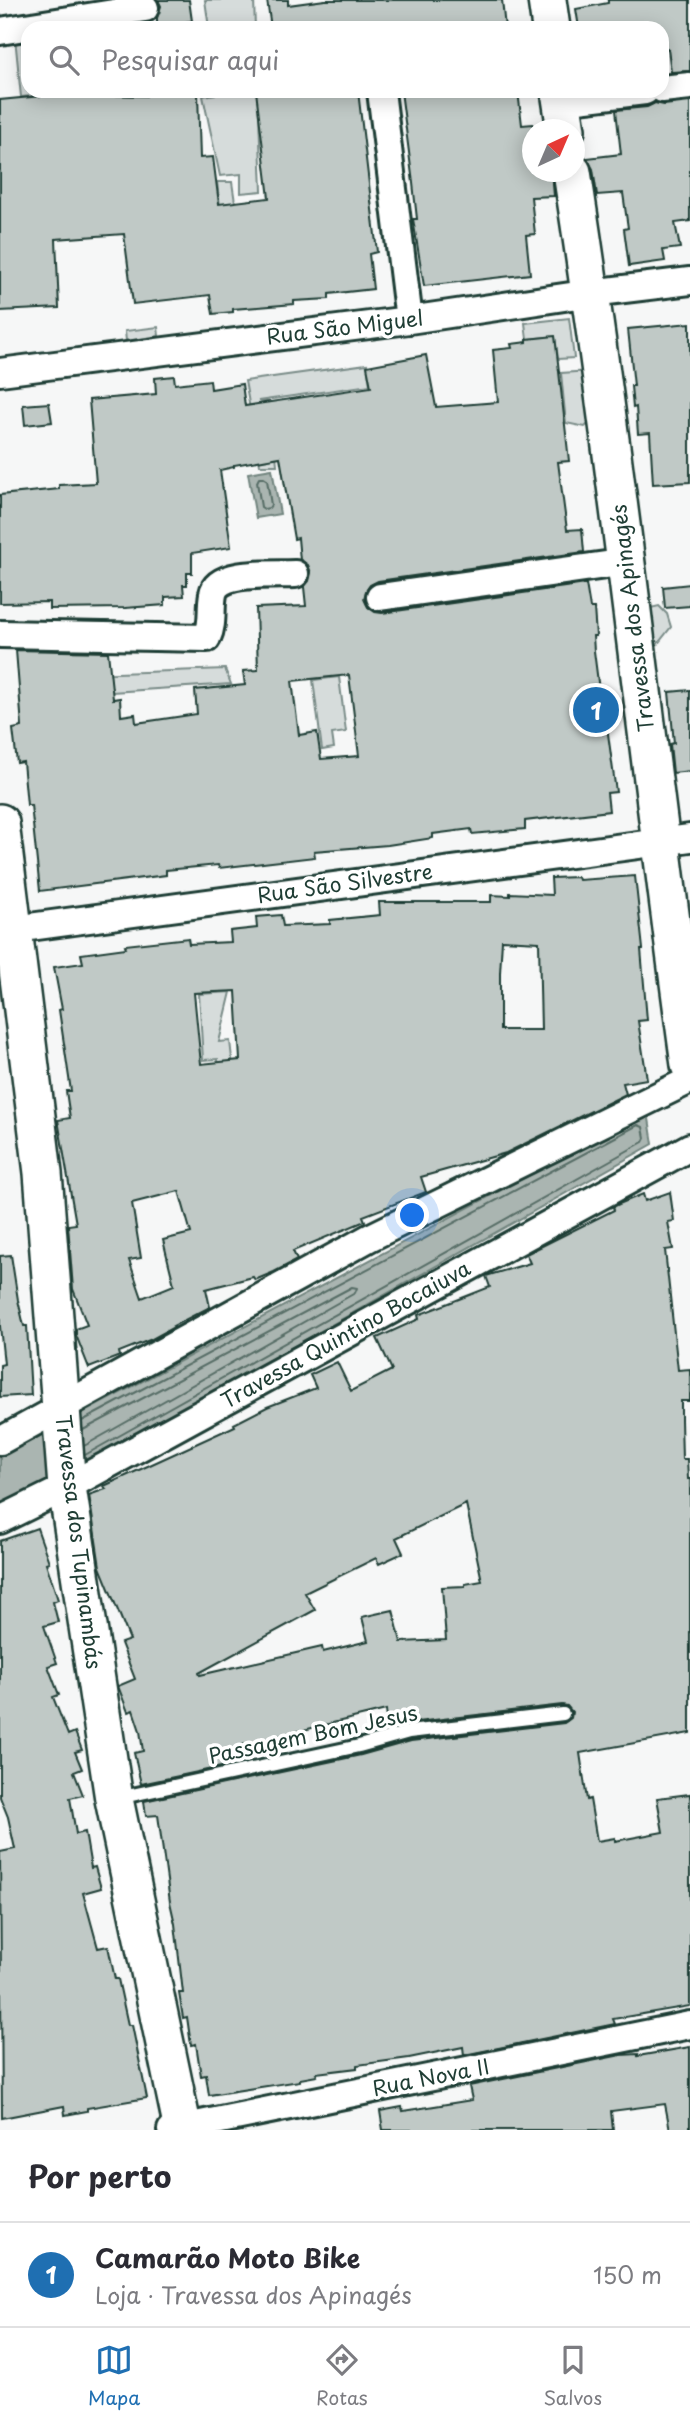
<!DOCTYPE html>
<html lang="pt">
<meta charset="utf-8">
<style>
:root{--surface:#fff;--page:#f2f2f3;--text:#2b2b33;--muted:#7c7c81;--line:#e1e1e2;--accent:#1f6fb2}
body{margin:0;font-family:"Playpen Sans",sans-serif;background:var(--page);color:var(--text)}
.compass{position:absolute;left:522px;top:119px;width:63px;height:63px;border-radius:50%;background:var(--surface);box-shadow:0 4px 18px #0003;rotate:44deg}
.you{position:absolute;left:413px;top:1216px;width:24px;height:24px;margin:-18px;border:5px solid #fff;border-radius:50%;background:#1a73e8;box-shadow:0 0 0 10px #1a73e833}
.badge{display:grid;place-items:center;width:46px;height:46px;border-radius:50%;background:var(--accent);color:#fff;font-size:23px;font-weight:700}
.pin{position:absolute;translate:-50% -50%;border:4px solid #fff;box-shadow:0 2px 7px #0006}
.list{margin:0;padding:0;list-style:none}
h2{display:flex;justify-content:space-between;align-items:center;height:91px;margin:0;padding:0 28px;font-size:30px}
h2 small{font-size:23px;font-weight:400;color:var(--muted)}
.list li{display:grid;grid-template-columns:46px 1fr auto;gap:21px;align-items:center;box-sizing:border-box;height:105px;padding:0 28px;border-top:2px solid var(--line)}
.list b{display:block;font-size:26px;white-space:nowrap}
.list p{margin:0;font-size:23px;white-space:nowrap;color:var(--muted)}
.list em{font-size:23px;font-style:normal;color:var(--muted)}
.icon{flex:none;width:38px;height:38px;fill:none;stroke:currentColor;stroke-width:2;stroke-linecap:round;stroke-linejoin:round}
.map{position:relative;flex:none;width:690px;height:2130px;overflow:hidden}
.search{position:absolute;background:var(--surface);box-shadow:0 4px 18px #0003;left:21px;right:21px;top:21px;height:77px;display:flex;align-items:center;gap:18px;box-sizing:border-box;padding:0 24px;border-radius:21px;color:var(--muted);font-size:26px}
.sheet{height:196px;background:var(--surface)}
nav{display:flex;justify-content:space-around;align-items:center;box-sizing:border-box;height:98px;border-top:2px solid var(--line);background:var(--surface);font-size:19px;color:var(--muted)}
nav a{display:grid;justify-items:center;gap:4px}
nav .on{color:var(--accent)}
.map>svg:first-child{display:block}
.green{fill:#d6dcdb;stroke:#7a8c88;stroke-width:2}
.water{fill:#aab5b1;stroke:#72857f;stroke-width:2}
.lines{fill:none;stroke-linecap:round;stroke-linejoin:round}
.shore{stroke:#576d66;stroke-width:2}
.building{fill:#c0c9c6;stroke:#1f3d34;stroke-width:2;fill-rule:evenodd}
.lane-casing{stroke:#1f3d34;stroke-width:18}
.street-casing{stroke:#1f3d34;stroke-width:32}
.secondary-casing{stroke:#1f3d34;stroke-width:42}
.lane{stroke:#fff;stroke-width:12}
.street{stroke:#fff;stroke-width:26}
.secondary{stroke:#fff;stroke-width:37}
.labels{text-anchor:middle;stroke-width:7;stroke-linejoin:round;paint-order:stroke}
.street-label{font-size:21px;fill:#1f3d34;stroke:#fff}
</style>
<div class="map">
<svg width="690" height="2130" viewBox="0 0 690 2130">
<rect width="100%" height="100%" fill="#f6f7f7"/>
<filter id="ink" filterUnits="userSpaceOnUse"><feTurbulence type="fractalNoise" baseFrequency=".0143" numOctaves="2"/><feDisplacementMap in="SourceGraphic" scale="14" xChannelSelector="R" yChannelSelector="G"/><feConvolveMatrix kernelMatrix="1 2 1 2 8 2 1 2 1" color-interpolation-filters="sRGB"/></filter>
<g filter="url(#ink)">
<path class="green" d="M205 0H254L255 28H209Z
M28 35V91H88L21 97 15 37Z
M235 91H258L262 191 241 193V174L220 176 203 96Z
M217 182H232L240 236 224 239Z
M569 318 574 358 558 359 555 336 527 339 525 323Z
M158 327 159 336 126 341 125 331Z
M367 364 370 385 258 401 271 402 277 465H260L245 381Z
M590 371 595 417 585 427 566 423 561 373Z
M659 606 667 614 671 627 656 646 642 642V610Z
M225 669 231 684 21 698 90 674Z
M339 677 346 732 332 734 334 748 322 750 313 680Z
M231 992 219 1042 230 1041 234 1077 219 1078 218 1059 203 1060 199 994Z"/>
<path class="water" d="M272 469 280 514 256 518 248 473Z
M648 1112 653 1144 79 1467 0 1507V1457Z"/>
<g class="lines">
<path class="shore" d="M259 478H264L267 480 271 505 269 508 264 509 261 507 257 482Z
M82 1421 638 1125 643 1127 645 1138 643 1142 85 1455
M83 1430 352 1287 357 1288 355 1293 84 1446"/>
</g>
<path class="building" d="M158 0H189L192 21 157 26V18L161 6Z
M267 0H288V5L325 0H502L505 28H472L471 24 444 28H271Z
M608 0H690V71L671 72 668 49 662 50V28H579L576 9 608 3Z
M256 91H358L377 252 369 254 373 289 329 294V299L294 301V304L233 309V312L213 314 210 295 133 304 124 234 56 239 59 308 0 311V100L63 94 146 96V94L198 93 200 158 213 157 219 204 269 198Z
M401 91H518L522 125 533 124V172H552L554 196 531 197 535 234 526 235 530 274 424 286 413 219H417L413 183Z
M690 102V221L675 223 680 248 663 250 665 261 629 266 624 229 628 228 623 193 597 195 593 169 587 158 621 154 616 110 647 107 655 103 664 105Z
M690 323V482L653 484 650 433 638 434 636 407 633 408 631 386H634L628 329Z
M555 336 569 461 558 462 567 530 582 529 584 552 378 581 370 585 366 591 364 599 368 607 375 612 382 613 586 584 590 608H594L596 636H593L594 651 599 690H602L616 792 607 793 609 811 525 821V829L472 834 471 829 433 834V838L388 845 314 851 315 857 219 868 218 865 166 870V875L40 891 31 805H27L23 762 17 763 13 729 22 727 16 650 108 652 113 699 120 698 121 716 135 714 136 723 197 714 195 690 245 685 243 671 258 670 256 608 306 606 304 587 309 581 311 573 308 565 300 560 298 538 294 539 280 457 234 465V467L220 470 231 547 192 553V573H187V585H183L184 596 165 597V605L125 608 49 609V602L0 603V495L59 489V485L96 483 89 400 156 394 155 378 174 376 175 384 210 380 211 389 242 384 245 406 371 387 367 366 426 355 436 407 498 402 493 350 512 348 511 344 527 342V339ZM349 675 359 756 321 759 317 732 299 735 292 681Z
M49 403 52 422 25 425 23 405Z
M690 584V606L665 608 663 587Z
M690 690V771L673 773 670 744 674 743 669 692Z
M635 876 643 949H641L647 1020 638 1021 647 1079 623 1083 626 1094 506 1153 421 1177 426 1192 363 1216 365 1221 293 1251 297 1260 274 1272 255 1280 253 1277 206 1289 210 1307 173 1326 174 1327 152 1339 119 1352 120 1356 89 1368 76 1335V1329L87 1325 73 1289 68 1225 76 1224 58 1120 70 1118 66 1091H71L59 1010 62 1009 54 967 83 963 81 954 126 948 125 945 188 938 189 944 231 942 230 931 257 928 256 917 281 915 283 926 330 924V920L380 915 379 902H491V895L510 896V893L552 895 551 878 578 877 579 880ZM502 940 539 942 541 1030H500V973ZM236 991 240 1060 201 1064 194 993ZM179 1191 191 1233 163 1240 174 1285 142 1298 129 1260 141 1258 132 1203Z
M670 1192 674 1221 668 1222 673 1249 665 1250 678 1370 690 1369V1401H681V1420L682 1459H687L688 1479H690V1733L580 1753 587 1800 590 1799 597 1841 615 1838V1841L663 1832 657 1798 690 1794V2006L613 2019 615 2024 464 2055 463 2047 409 2058 357 2065V2068L316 2073 317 2076 300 2079V2081L209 2095 206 2075 201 2076 196 2044 191 2045 187 2017 183 2018 179 1993H183L175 1924 170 1902 158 1815 146 1816 144 1801 361 1755 411 1741 564 1723 571 1718 572 1712 567 1706 562 1705 408 1723 388 1729 386 1710 242 1745 245 1762 141 1784 134 1753 143 1751 140 1731 133 1710 128 1712 118 1686 135 1679 121 1643 130 1640 100 1567 89 1495 106 1489 104 1486 235 1426 234 1424 267 1407 316 1388 310 1375 337 1362 351 1391 392 1370 377 1338 419 1319 418 1315 490 1287 486 1276 530 1263 526 1254 614 1210 613 1207 619 1204 643 1194 645 1201ZM466 1504 482 1581 465 1584V1586L442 1587 446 1640 401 1642 393 1610 362 1617 368 1641 323 1652 322 1647 200 1675 199 1673 315 1610 305 1593 376 1558 379 1564 403 1553 396 1538Z
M11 1255 18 1300 24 1326H27L31 1395 0 1397V1365L4 1364 0 1326V1256Z
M37 1528 49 1562 46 1563 58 1600 53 1602 58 1622 44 1626 57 1663 48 1666 59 1695 53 1697 68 1735 75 1732 82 1750 75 1752 82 1769 74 1772 83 1795 70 1798 76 1834 85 1832 91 1868 95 1867 101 1888 83 1893 98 1948 108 1946 115 1979H118L128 2025H132L147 2098 87 2108V2111L65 2115 64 2106 2 2118 0 1852 15 1849 8 1817 0 1797V1541Z
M690 2047V2130H670L665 2104 611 2111 613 2130H383L380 2111 402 2107 403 2111 472 2100 469 2086 621 2055 638 2054V2056Z"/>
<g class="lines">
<defs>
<path id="lane" d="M118 1798 359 1746 409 1732 563 1714"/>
<path id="street" d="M0 31 145 8
M662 89 690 86
M381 91 409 320
M561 101 645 91
M0 372 409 320 591 293 690 281
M380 597 627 562
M0 634 207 638C214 623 210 609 213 594 217 570 275 575 295 574
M0 931 690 838
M0 1441 369 1238 690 1080
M0 1520 67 1487 690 1147
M171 2130 690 2025"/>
<path id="secondary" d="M547 0 551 28
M560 91 566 130
M572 172C618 469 649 767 690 1065
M0 823 43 1173 67 1487 114 1799 183 2130"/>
</defs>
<use href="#lane" class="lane-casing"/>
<use href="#street" class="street-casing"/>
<use href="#secondary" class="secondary-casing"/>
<use href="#lane" class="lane"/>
<use href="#street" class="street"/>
<use href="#secondary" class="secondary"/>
</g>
</g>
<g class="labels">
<g class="street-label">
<text transform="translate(345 328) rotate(-7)" y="7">Rua São Miguel</text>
<text transform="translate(633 618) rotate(-97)" y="7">Travessa dos Apinagés</text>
<text transform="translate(345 884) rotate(-8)" y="7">Rua São Silvestre</text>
<text transform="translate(346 1335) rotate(-29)" y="7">Travessa Quintino Bocaiuva</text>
<text transform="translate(78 1542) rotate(83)" y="7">Travessa dos Tupinambás</text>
<text transform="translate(313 1735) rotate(-12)" y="7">Passagem Bom Jesus</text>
<text transform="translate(431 2078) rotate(-11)" y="7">Rua Nova II</text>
</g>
</g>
</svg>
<svg class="compass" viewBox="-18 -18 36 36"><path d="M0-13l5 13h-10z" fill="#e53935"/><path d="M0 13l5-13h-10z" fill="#7c7c81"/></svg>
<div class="you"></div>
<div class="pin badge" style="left:596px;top:710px">1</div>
<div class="search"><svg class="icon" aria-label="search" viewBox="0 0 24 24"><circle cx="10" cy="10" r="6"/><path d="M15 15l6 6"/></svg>Pesquisar aqui</div>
</div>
<section class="sheet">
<h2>Por perto<small></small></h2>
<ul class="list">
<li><span class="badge">1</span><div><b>Camarão Moto Bike</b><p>Loja · Travessa dos Apinagés</p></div><em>150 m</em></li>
</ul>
</section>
<nav>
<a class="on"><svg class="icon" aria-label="map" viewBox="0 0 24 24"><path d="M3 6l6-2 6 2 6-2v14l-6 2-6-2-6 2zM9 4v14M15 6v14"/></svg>Mapa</a>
<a><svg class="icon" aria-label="directions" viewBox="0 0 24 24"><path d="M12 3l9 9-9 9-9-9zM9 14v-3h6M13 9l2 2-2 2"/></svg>Rotas</a>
<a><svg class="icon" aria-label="saved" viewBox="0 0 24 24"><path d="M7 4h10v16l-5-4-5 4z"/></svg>Salvos</a>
</nav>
